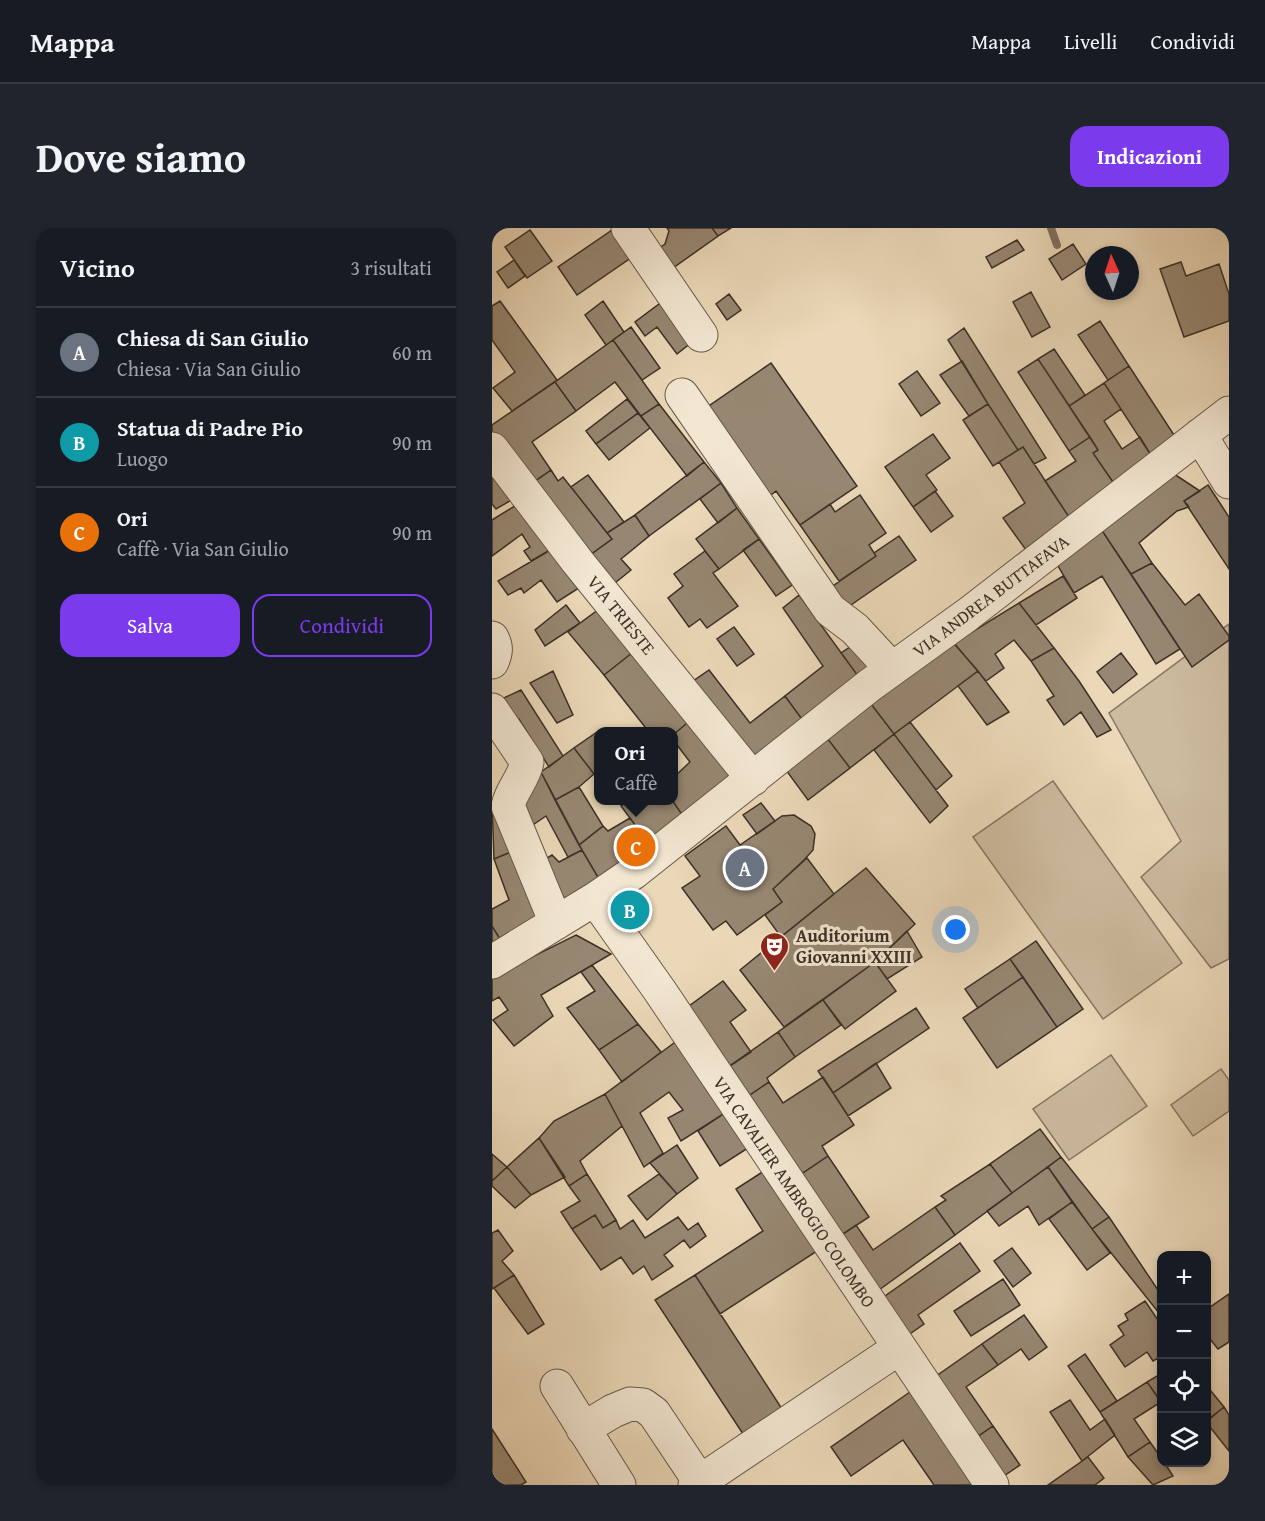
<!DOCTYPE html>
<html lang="it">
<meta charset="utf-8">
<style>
:root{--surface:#171b24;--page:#20242c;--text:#f1f3f6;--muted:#9ea1a6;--line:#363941;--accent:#7c3aed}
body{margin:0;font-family:"Gentium Book Plus",serif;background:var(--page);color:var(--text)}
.controls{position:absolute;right:18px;bottom:18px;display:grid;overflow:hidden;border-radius:12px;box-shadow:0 3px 9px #0003}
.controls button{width:54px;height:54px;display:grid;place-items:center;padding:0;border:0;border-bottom:2px solid var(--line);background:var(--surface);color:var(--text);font:30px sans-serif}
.compass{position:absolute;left:593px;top:18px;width:54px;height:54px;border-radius:50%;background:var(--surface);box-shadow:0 3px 9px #0003;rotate:357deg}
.you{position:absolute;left:464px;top:702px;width:21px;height:21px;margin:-15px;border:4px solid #fff;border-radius:50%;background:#1a73e8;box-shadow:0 0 0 9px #1a73e833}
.badge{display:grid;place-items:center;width:39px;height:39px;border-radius:50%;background:var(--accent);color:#fff;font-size:20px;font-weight:700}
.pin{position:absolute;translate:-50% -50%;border:3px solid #fff;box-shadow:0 2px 6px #0006}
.popup{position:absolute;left:102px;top:499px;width:84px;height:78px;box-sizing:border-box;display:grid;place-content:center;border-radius:12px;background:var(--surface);filter:drop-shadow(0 2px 4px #0005);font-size:20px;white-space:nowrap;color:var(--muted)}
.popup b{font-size:22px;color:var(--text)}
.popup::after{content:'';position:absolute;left:50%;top:100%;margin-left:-12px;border:12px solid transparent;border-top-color:var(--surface)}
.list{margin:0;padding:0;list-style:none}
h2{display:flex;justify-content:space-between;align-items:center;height:78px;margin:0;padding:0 24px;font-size:26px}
h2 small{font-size:20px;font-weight:400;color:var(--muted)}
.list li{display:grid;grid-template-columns:39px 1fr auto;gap:18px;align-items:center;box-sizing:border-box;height:90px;padding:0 24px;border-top:2px solid var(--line)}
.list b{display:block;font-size:22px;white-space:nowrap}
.list p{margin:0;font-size:20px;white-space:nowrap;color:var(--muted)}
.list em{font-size:20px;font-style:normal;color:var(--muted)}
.actions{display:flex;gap:12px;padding:18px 24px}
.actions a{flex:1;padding:14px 0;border:2px solid var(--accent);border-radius:18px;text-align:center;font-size:21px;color:var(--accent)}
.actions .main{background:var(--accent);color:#fff}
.icon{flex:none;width:33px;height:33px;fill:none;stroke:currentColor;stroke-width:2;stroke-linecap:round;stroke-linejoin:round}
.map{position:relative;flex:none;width:737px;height:1257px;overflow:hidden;border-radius:18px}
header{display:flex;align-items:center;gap:36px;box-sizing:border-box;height:84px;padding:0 30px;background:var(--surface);border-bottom:2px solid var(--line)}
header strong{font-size:28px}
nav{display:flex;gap:33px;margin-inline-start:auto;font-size:21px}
.intro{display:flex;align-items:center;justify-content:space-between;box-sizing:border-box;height:144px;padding:0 36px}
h1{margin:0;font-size:42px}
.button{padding:15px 27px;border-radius:18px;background:var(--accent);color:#fff;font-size:21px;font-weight:700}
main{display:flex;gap:36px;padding:0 36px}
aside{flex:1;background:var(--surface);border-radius:18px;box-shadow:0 3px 9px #0003}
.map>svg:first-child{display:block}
.green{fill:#cdbb9f;stroke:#847663;stroke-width:1.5}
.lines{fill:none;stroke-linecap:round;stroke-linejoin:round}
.stream{stroke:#817361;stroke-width:8}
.building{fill:#978772;stroke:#3b3027;stroke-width:1.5}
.minor-casing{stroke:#675a4b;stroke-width:35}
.minor{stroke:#f2e6d1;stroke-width:33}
.labels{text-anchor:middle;stroke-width:6;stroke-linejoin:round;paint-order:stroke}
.street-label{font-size:18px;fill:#3b3027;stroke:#f2e6d1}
.poi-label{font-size:18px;font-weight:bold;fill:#3b3027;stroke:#f2e6d1;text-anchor:start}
</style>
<header>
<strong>Mappa</strong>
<nav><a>Mappa</a><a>Livelli</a><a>Condividi</a></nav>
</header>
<div class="intro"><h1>Dove siamo</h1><a class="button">Indicazioni</a></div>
<main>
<aside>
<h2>Vicino<small>3 risultati</small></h2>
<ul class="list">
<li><span class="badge" style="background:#6b7280">A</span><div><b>Chiesa di San Giulio</b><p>Chiesa · Via San Giulio</p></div><em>60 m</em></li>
<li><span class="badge" style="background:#0f9aa8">B</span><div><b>Statua di Padre Pio</b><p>Luogo</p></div><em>90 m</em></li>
<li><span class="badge" style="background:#e8710a">C</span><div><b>Ori</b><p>Caffè · Via San Giulio</p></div><em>90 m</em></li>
</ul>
<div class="actions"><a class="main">Salva</a><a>Condividi</a></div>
</aside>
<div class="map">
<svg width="737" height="1257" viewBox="0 0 737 1257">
<rect width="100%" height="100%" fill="#ebd8b8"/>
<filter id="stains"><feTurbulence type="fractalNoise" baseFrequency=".00333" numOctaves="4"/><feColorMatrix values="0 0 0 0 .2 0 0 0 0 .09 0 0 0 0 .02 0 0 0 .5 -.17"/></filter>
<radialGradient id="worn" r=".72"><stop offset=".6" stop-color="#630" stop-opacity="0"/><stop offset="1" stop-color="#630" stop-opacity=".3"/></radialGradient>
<path class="green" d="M737 396V731L719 740 649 649 689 613 617 485Z
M561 553 690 735 611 791 481 609Z
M619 827 655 878 577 932 541 881Z
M729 841 737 852V883L701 908 679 877Z"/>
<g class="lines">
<path class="stream" d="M559 0 565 17"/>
</g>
<path class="building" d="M123 0 143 27 85 67 66 39Z
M175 0H220L226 8 174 45 160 25 173 16 177 3Z
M220 0H239L226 8Z
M38 2 60 33 35 50 13 19Z
M525 12 532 22 500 40 494 29Z
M581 16 594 36 570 52 557 31Z
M22 32 33 48 16 60 5 44Z
M689 34 694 48 727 36 737 66V93L692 109 668 41Z
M539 64 558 99 540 109 521 74Z
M237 66 249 82 235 92 224 76Z
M175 70 205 110 185 126 165 99 153 108 143 94Z
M8 73 65 152 20 183 1 160 23 144 0 112V78Z
M111 73 132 104 114 117 93 87Z
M608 93 637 138 616 152 586 107Z
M139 99 168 140 150 152 121 112Z
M472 100 554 230 542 236 531 219 526 222 496 176 456 112Z
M121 112 167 176 149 188 123 154 84 183 63 154Z
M562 121 593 167 577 178 546 131Z
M546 131 598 209 577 223 526 144Z
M470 133 496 176 477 188 448 147Z
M279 135 365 258 308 297 284 263 274 271 211 182Z
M637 138 684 210 660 229 612 155Z
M425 143 448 175 429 188 407 156Z
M63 154 84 183 40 214 59 242 39 256 0 206V197Z
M612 155 629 181 612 193 630 221 648 209 660 229 623 257 601 225 606 222 577 178Z
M135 171 146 185 104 216 94 203Z
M167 176 212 234 195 248 149 188Z
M496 176 526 222 501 238 471 192Z
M146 185 158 200 117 232 104 216Z
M441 206 458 230 434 247 445 262 421 279 393 239Z
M598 209 606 222 601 225 623 257 577 289 553 253 584 233 577 223Z
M531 219 577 289 534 322 511 290 533 275 507 234Z
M0 232 28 267 4 281 0 276Z
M212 234 229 255 157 308 143 287Z
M59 242 66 253 71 249 120 311 94 330 39 256Z
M682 246 708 263 692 273 697 279 685 283 647 315 660 335 639 346 609 301Z
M96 247 132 294 115 305 79 259Z
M229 255 245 280 226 295 208 271Z
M716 257 737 289V341L692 273Z
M443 263 461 288 439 304 421 279Z
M368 267 394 305 377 317 384 328 347 353 308 297 338 276 343 284Z
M31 273 65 318 39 333 32 323 38 319 30 306 0 328V292Z
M245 280 267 311 227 341 204 311Z
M143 287 157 308 129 331 139 342 118 359 94 330 120 311 115 305Z
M609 301 688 421 664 436 610 348 582 365 563 333Z
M407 308 424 332 353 381 338 360 384 328 382 325Z
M267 311 300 357 284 368 251 322Z
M65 318 93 356 65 374 49 352 32 365 29 360 16 367 6 353Z
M213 323 227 341 221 345 246 378 215 400 208 391 197 399 176 370 191 358 182 346Z
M660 335 693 377 707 366 737 408V412L700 439 639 346Z
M571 348 585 370 544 397 527 375Z
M307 367 369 452 312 494 293 468 331 438 291 380Z
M527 375 562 420 539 433 522 412 503 426 512 440 494 453 462 415Z
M74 377 88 395 53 418 43 402Z
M110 379 145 421 112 447 76 404Z
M242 399 262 426 245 438 225 411Z
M458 411 486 443 402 506 376 472Z
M367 413 385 438 369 452 349 425Z
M562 420 587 453 619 502 605 509 589 484 572 497 555 472 562 468 539 433Z
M145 421 200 491 182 506V504H157L112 447Z
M629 425 645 446 621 465 605 444Z
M217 442 258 495 293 468 312 494 261 531 194 458Z
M61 443 81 487 65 495 38 455Z
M486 443 517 484 495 497 466 458Z
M29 462 71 528 57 539 27 491 17 498 1 475Z
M376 472 402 506 358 540 332 506Z
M200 491 244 547 191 588 180 572 182 549 198 534 182 513V506Z
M418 494 460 548 444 562 402 506Z
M108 502 109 504H106V543L102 546 82 520Z
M332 506 358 540 316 572 291 538Z
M402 506 456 578 438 595 382 522Z
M82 520 102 546 87 559 63 572 49 544Z
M49 544 90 622 76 629 54 588 32 603 27 572Z
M87 559 111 598 87 617 63 572Z
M6 571 26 621 2 631 0 574Z
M137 572H180L191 588 157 616 129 578Z
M269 575 283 593 265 606 251 587Z
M302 587 319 598 323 606 321 622 312 632 281 661 290 674 245 707 234 693 221 702 190 660 208 648 193 628 234 598 248 617 290 588Z
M138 590 157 616 107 651 87 617 111 598 116 603Z
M26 621 56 688 11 716 0 698V681L17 672 2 631Z
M90 622 107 651 66 683 47 635 60 627 67 634Z
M315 630 342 666 289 709 273 687 290 674 281 661Z
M374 640 423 696 383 734 292 799 248 742Z
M0 698 11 716 0 724Z
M415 703 430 729 395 751 383 734Z
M84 707 119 726 49 767 61 788 22 818 1 792 16 782 7 769 0 773V749Z
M544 713 591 781 565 799 518 731Z
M518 731 531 749 486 780 473 761Z
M383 734 404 763 353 801 331 772Z
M100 737 146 796 107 822 75 780 103 763 89 744Z
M531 749 565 799 505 840 471 790Z
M231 753 254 782 238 794 259 824 229 844 189 784Z
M331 772 349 797 303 829 286 804Z
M424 780 437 800 341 865 326 843Z
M146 796 169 824 130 854 107 822Z
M286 804 303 829 275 850 277 854 249 873 229 844Z
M186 812 233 885 189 913 176 890 191 882 177 864 148 885 171 925 152 939 113 866Z
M384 835 399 860 356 888 341 865Z
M331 849 362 897 330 918 336 928 302 951 249 873 277 854 291 875Z
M113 866 130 898 88 933 95 946 77 958 47 910 62 893Z
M233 885 256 920 228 938 206 903Z
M548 901 569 929 520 965 498 936Z
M47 910 73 949 39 967 15 939Z
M185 917 206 950 185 966 158 935Z
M0 926 15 939 0 953Z
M336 928 377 989 342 1012 302 951Z
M569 929 617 989 600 1001 556 939Z
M498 936 520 965 463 1007 443 979 454 972 449 968Z
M15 939 39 967 23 980 0 958V953Z
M556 939 580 974 547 997 536 978 507 998 495 983Z
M272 943 325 1023 228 1086 203 1047 271 1003 244 961Z
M95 946 124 992 111 1000 103 987 80 1001 69 984 88 973 77 958Z
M167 946 185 966 155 992 136 968Z
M580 974 618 1025 595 1042 557 991Z
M443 979 463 1007 380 1067 342 1012 364 997 381 1022Z
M103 987 111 1000 124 992 128 1001 141 992 153 1010 186 989 196 1002 206 995 214 1008 198 1020 192 1012 172 1027 181 1038 160 1052 152 1038 141 1046 129 1029 109 1042 80 1001Z
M617 989 670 1068V1083L667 1085 600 1001Z
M6 1002 21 1023 10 1033 22 1047 0 1061V1005Z
M468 1015 488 1043 426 1087 432 1096 412 1110 386 1073Z
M520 1020 539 1045 521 1059 502 1033Z
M22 1047 52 1096 36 1106 2 1060Z
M203 1047 292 1184 253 1209 163 1072Z
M511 1051 528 1077 479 1108 462 1083Z
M737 1066V1114L726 1121 714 1106V1082Z
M653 1073 670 1098V1128L661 1133 655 1124 633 1139 618 1117 632 1107 626 1098 636 1092 633 1086Z
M532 1087 555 1119 537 1132 529 1121 506 1137 490 1116Z
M490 1116 506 1137 474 1159 501 1198 482 1211 440 1151Z
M593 1126 625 1173 608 1184 576 1138Z
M670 1145V1175L655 1154Z
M655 1154 669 1174 642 1191 658 1214 636 1229 608 1184Z
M714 1157 732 1179 714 1193Z
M418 1164 483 1257H442L411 1212 359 1248 339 1219Z
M578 1172 598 1202 613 1191 623 1207 590 1233 558 1184Z
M732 1179 737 1187V1223L714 1194Z
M501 1198 528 1237 509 1250 482 1211Z
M0 1201 34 1254 29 1257H0Z
M658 1214 670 1231V1234H672L681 1248 661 1257 636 1229Z
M596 1229 612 1250 603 1257H556Z"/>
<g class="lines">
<defs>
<path id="minor" d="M136 0 209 107
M190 167 338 382 363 401 400 441
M708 207 737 254
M0 221 85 333 261 551
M0 410C5 419 4 425 0 434
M0 482 35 534C32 551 19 562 16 578L64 695
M103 671 168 763 500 1257
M0 734 103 671 141 645 378 457 475 387 737 185
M65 1158 127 1257
M91 1201 121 1183 138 1176 151 1177 162 1185 208 1254
M203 1257 407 1120"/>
</defs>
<use href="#minor" class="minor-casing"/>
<use href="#minor" class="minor"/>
</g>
<defs>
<symbol id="theatre-pin" viewBox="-11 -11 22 30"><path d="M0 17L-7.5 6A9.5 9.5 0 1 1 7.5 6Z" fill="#8f2418" stroke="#f2e6d1"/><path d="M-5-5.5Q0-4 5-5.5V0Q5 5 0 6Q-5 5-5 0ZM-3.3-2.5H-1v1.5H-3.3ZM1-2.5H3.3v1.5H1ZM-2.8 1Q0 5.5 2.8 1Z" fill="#fff"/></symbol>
</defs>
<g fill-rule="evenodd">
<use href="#theatre-pin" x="266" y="702" width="33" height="45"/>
</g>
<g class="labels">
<g class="street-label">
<text transform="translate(499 368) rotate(-37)" y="6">VIA ANDREA BUTTAFAVA</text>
<text transform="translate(129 387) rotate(51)" y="6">VIA TRIESTE</text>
<text transform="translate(302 964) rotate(56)" y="6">VIA CAVALIER AMBROGIO COLOMBO</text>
</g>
<g class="poi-label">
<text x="304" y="714">Auditorium<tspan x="304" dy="21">Giovanni XXIII</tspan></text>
</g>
</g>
<rect width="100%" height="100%" filter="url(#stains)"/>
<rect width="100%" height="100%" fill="url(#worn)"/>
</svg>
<div class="controls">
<button>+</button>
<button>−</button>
<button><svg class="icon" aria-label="locate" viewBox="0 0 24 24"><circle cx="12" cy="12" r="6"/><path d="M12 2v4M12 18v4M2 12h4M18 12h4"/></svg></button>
<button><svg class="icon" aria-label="layers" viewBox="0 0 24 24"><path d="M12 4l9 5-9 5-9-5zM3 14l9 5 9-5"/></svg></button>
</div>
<svg class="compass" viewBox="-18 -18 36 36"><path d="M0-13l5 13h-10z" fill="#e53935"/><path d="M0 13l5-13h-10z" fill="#9ea1a6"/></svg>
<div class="you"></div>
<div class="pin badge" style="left:253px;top:640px;background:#6b7280">A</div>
<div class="pin badge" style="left:138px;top:682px;background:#0f9aa8">B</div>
<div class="pin badge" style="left:144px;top:619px;background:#e8710a">C</div>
<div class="popup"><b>Ori</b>Caffè</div>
</div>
</main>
